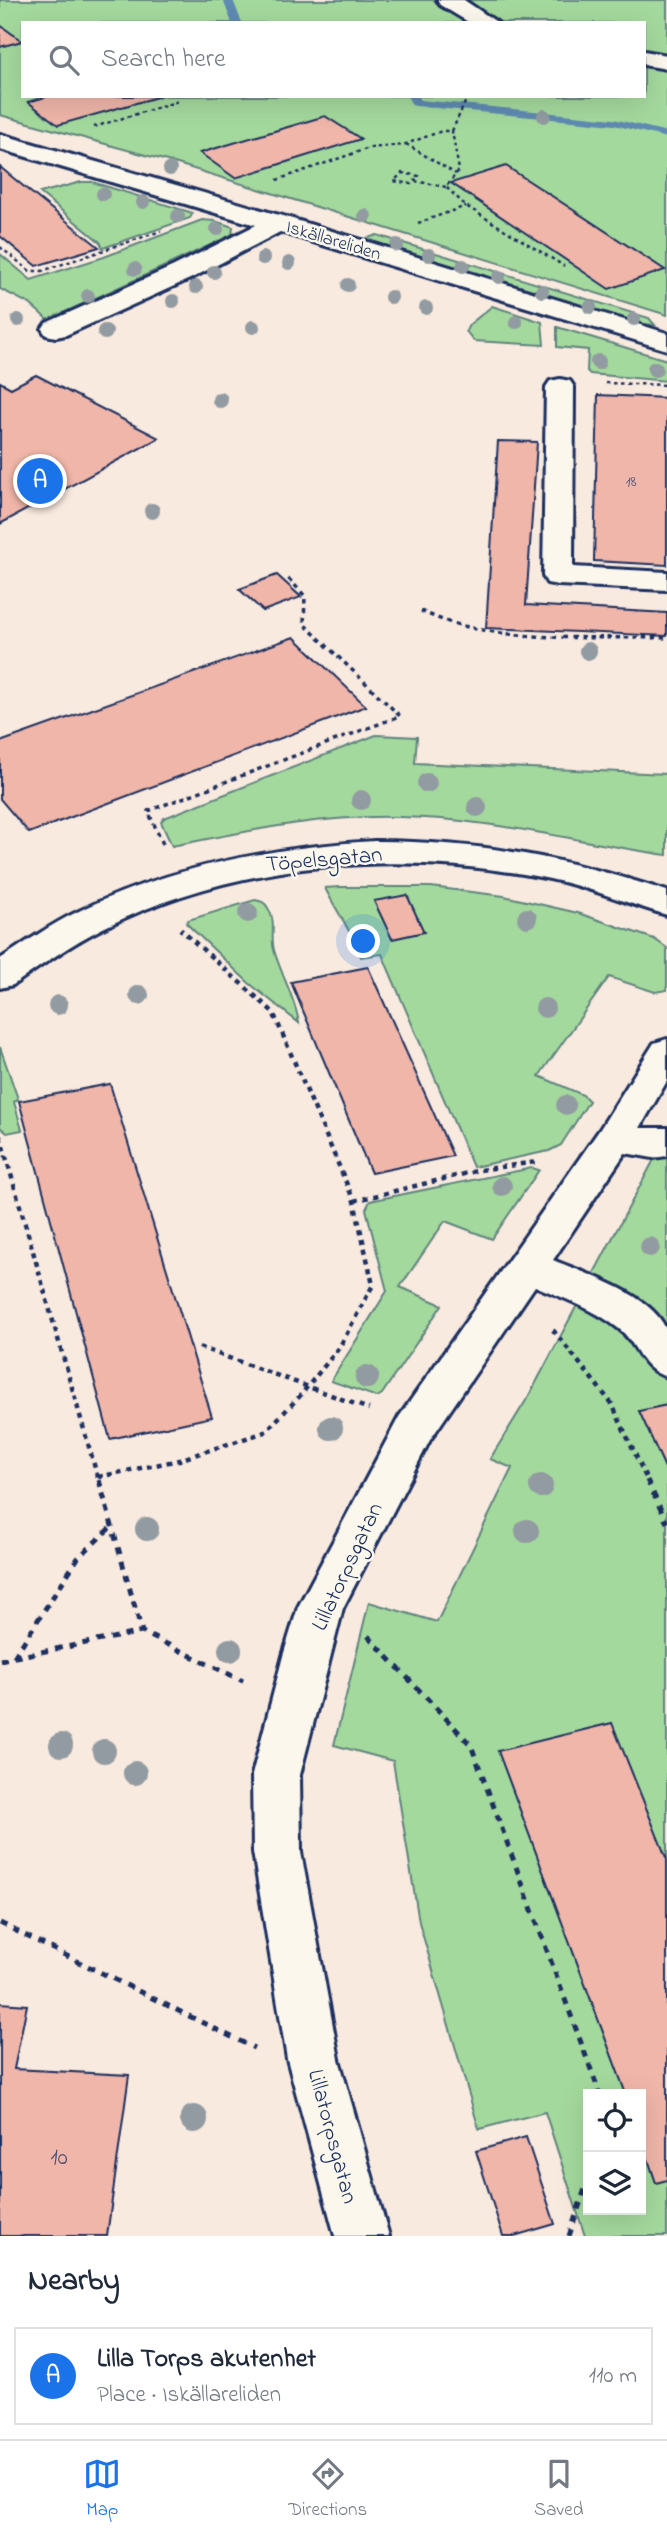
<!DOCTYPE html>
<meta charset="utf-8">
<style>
:root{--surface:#fff;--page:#f2f2f3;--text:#1f2937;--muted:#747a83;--line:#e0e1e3;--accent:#1a73e8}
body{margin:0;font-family:"Indie Flower",sans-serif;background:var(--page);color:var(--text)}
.controls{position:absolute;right:21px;bottom:21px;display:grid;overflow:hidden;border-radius:0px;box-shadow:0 7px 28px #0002}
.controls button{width:63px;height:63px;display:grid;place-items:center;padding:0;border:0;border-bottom:2px solid var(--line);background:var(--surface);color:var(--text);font:35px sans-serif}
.you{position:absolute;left:364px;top:942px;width:24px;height:24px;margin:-18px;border:5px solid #fff;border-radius:50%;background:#1a73e8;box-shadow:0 0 0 10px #1a73e833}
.badge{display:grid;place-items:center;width:46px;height:46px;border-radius:50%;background:var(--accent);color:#fff;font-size:23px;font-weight:700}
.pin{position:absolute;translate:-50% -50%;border:4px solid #fff;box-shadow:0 2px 7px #0006}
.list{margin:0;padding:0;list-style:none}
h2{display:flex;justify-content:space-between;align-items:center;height:91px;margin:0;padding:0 28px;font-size:30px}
h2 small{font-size:23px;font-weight:400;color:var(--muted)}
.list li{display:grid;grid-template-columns:46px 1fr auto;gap:21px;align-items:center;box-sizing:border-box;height:98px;margin:0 14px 14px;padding:0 14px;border:2px solid var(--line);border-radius:0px}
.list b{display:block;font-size:26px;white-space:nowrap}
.list p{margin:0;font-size:23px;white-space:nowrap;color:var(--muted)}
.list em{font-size:23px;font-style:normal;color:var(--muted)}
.icon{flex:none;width:38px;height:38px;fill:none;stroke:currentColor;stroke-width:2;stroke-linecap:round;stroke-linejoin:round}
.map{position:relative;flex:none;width:667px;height:2236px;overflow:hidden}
.search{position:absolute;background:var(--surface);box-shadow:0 7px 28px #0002;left:21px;right:21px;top:21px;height:77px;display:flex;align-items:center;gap:18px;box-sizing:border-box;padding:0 24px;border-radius:0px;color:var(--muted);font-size:26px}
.sheet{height:203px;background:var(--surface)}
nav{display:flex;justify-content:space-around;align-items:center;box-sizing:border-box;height:98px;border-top:2px solid var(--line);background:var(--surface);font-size:19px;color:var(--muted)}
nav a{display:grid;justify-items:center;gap:4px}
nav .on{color:var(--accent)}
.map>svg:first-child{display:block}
.green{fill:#a4d99d;stroke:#60847e;stroke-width:2;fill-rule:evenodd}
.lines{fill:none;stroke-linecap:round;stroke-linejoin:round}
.stream{fill:#5e8ab2;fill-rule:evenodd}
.building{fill:#f0b6a9;stroke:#1b2f5e;stroke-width:2}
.minor-casing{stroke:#1b2f5e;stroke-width:6}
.path-far3{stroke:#1b2f5e;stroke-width:2.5;stroke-dasharray:3.5 3.5;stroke-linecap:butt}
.path-far2{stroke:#1b2f5e;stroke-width:3.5;stroke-dasharray:4.5 4.5;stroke-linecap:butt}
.path-far1{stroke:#1b2f5e;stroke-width:4.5;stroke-dasharray:5 5;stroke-linecap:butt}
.path{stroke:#1b2f5e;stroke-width:5;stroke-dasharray:7 7;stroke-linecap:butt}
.minor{fill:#fbf7ec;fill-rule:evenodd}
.tree{fill:#929ba1}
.labels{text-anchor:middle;stroke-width:5;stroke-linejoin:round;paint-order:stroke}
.far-number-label{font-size:16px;fill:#505171}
.far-street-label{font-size:19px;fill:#1b2f5e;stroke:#fbf7ec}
.street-label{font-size:23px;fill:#1b2f5e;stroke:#fbf7ec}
.near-number-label{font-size:23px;fill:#505171}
</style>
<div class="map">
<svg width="667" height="2236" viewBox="0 0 667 2236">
<rect width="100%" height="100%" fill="#f9eadf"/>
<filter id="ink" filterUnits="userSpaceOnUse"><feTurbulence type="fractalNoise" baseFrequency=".0143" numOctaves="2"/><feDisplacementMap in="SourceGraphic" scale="14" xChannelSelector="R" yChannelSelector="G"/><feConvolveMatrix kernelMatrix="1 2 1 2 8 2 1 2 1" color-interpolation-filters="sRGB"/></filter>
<g filter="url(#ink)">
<path class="green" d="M0 0H667V315L171 162 0 115ZM23 23H644V96H23Z
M81 182H92L193 213 190 218 103 248 100 242 40 193Z
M202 220 215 221 233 227 232 235 48 320 30 304 0 289V254L31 280 104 257Z
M377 235 649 318 655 325 632 323 362 240Z
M492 306 542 322 544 345 474 341 466 331 469 325Z
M557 327 667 360V381L590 374 587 371 588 350 557 347Z
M376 735 417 737 415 763 667 774V855C577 842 489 818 399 817 321 815 248 831 172 846L161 822 164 818Z
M340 887H431L504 896 578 913 654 939 667 948V990L655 992 609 977 539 1076 583 1095 589 1101 561 1145 549 1151 473 1167 382 954 361 957C352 932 337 912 325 888Z
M255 900C261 901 265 902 268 908 277 922 270 936 274 950 281 975 295 997 299 1023L249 983 186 923 188 920Z
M0 1047 18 1099 14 1102 22 1130 7 1133 0 1127Z
M667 1135V2236H585L545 2112 479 2129 419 1922 393 1761 334 1745 369 1602 437 1622 512 1468 490 1459 530 1394ZM588 2094H641V2210H588Z
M532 1168 539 1170 492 1239 445 1221 400 1287 442 1305 382 1394 377 1397 331 1381 387 1291 366 1209 370 1201Z"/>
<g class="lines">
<path class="stream" d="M223 0H233L242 23H232Z
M407 96H418L420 100 614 119 667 132V138L614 125 416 106 412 105Z"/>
</g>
<path class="building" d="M0 25 22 41 0 47Z
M49 96H161L58 125 28 102Z
M325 116 361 139 235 178 200 153Z
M506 166 665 270 609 289 451 183Z
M0 167 34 195 99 247 36 266 0 236Z
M36 375 159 438 0 524V382L11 388Z
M598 395 667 398V565L594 561Z
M498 441 537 442 526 605 667 613V636L486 628Z
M277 575 301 597 263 611 239 589Z
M294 637 366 706 29 833 0 799V742Z
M407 895 424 932 392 939 374 901Z
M368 967 453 1156 371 1173 291 982Z
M110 1084 212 1417 110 1439 19 1101Z
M667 1405V1472L639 1411Z
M612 1723 667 1860V2180L656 2183 641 2138V2094H626L498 1751Z
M0 2003 27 2005 14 2069 129 2075 107 2236H0Z
M526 2137 555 2224 514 2236H503L476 2151Z"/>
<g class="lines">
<defs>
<path id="minor" d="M437 0H464L498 23H470L440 5Z
M644 51 667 55V69L644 65Z
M0 134 286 217 667 333V350L280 232 192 278 66 335 56 337 46 335 42 329 46 323 174 266 256 225 0 149Z
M560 379 570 381 574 387 573 567 667 572V590L558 585 547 583 543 576 546 387 550 381Z
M375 841C485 842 563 857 667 891V915C628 904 590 887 550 879 400 849 241 860 103 928 71 944 42 965 13 985L0 988V959C25 943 50 925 77 912 171 866 272 847 375 841Z
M667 1039V1081L640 1128H667V1156L653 1158 625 1153 553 1260C586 1274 650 1293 666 1329 667 1341 667 1364 667 1377 638 1368 639 1344 618 1328 594 1309 563 1298 535 1286L430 1440 343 1608 300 1775 301 1852 339 2059 389 2236H335L287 2059 253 1852 252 1775 283 1656 298 1607 399 1417 600 1129 654 1043Z"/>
</defs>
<use href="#minor" class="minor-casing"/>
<path class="path-far3" d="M94 127 179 101
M452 131 468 96
M406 144 456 174
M402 173 419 176 411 184 394 181Z
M277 180 369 148 403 145 442 131H452L459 170 446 187 466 206 564 266
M415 181 446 187
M418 223 466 206
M0 247 30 271H42L161 231
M605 383 667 385"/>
<path class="path-far2" d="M421 611C491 645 590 636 667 638
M163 844 148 811 400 716 304 624 305 596 287 577"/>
<path class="path-far1" d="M0 1136 99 1482
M354 1201 480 1170 536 1162
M553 1330 612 1404 648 1482
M199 1347 369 1409
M98 1477 179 1460 265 1432 299 1397 339 1348 373 1285 354 1201 273 1012 180 929"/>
<path class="path" d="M99 1480 142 1632 243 1681
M647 1480 667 1523
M368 1636 471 1745 600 2094
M14 1657 78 1558 112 1526
M0 1660 142 1632
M0 1923 254 2048
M569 2236 588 2180"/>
<use href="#minor" class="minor"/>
</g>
<g class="tree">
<circle cx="544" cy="116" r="7"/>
<circle cx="170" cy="169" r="7"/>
<circle cx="103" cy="194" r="7"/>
<circle cx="143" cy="202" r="7"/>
<circle cx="178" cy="216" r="7"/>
<circle cx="365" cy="216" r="7"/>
<circle cx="217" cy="229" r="7"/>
<circle cx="397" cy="245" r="7"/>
<circle cx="429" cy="255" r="7"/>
<circle cx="263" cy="258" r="7"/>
<circle cx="289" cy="263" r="7"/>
<circle cx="463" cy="266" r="7"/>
<circle cx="135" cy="269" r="7"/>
<circle cx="214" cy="272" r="7"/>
<circle cx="499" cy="277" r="7"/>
<circle cx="348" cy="285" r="7"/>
<circle cx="196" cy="287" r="7"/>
<circle cx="542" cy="291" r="7"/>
<circle cx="88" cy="296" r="7"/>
<circle cx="391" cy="297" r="7"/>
<circle cx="173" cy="301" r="7"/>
<circle cx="590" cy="307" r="7"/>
<circle cx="426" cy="308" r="7"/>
<circle cx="634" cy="319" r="7"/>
<circle cx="18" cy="320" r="7"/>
<circle cx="516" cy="322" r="7"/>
<circle cx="253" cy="327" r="7"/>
<circle cx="105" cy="332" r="8"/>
<circle cx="598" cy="362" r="8"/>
<circle cx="655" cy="369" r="8"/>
<circle cx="220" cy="400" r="8"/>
<circle cx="152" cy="511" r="8"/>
<circle cx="588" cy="651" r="9"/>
<circle cx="427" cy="783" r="10"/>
<circle cx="361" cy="800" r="10"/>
<circle cx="477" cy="807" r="10"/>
<circle cx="248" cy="913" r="10"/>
<circle cx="527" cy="918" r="10"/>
<circle cx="139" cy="995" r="10"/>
<circle cx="58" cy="1005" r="10"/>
<circle cx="545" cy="1008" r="10"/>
<circle cx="566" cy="1105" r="10"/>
<circle cx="502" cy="1186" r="10"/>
<circle cx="650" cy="1247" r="10"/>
<circle cx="367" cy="1377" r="12"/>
<circle cx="331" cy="1428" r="12"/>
<circle cx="541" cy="1486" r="12"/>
<circle cx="147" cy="1529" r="12"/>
<circle cx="527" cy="1531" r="12"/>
<circle cx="230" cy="1650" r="12"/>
<circle cx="61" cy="1745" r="12"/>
<circle cx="104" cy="1751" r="12"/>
<circle cx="135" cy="1773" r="12"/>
<circle cx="194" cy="2119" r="14"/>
</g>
</g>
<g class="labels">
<g class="far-number-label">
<text x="631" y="486">18</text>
</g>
<g class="far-street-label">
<text transform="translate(334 239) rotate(17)" y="7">Iskällareliden</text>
</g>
<g class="street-label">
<text transform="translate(324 858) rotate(-5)" y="8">Töpelsgatan</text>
<text transform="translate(346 1566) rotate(-65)" y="8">Lillatorpsgatan</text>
<text transform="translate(334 2136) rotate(75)" y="8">Lillatorpsgatan</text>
</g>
<g class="near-number-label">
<text x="59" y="2164">10</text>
</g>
</g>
</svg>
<div class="controls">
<button><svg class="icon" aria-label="locate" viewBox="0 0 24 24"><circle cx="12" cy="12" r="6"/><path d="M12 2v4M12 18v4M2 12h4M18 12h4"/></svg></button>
<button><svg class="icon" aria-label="layers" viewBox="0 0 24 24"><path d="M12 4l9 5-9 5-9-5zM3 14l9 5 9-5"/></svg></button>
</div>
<div class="you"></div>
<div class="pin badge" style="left:40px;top:481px">A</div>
<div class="search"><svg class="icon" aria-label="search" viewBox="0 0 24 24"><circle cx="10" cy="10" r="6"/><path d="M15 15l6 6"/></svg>Search here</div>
</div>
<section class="sheet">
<h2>Nearby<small></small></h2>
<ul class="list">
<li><span class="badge">A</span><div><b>Lilla Torps akutenhet</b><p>Place · Iskällareliden</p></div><em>110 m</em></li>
</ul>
</section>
<nav>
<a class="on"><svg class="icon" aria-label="map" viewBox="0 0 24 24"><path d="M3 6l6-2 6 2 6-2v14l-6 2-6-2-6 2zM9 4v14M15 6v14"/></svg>Map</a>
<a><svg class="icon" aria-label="directions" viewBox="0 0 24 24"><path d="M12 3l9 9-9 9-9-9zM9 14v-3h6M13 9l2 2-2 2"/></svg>Directions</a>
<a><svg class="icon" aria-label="saved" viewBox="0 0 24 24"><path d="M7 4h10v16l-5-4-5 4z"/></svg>Saved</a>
</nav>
